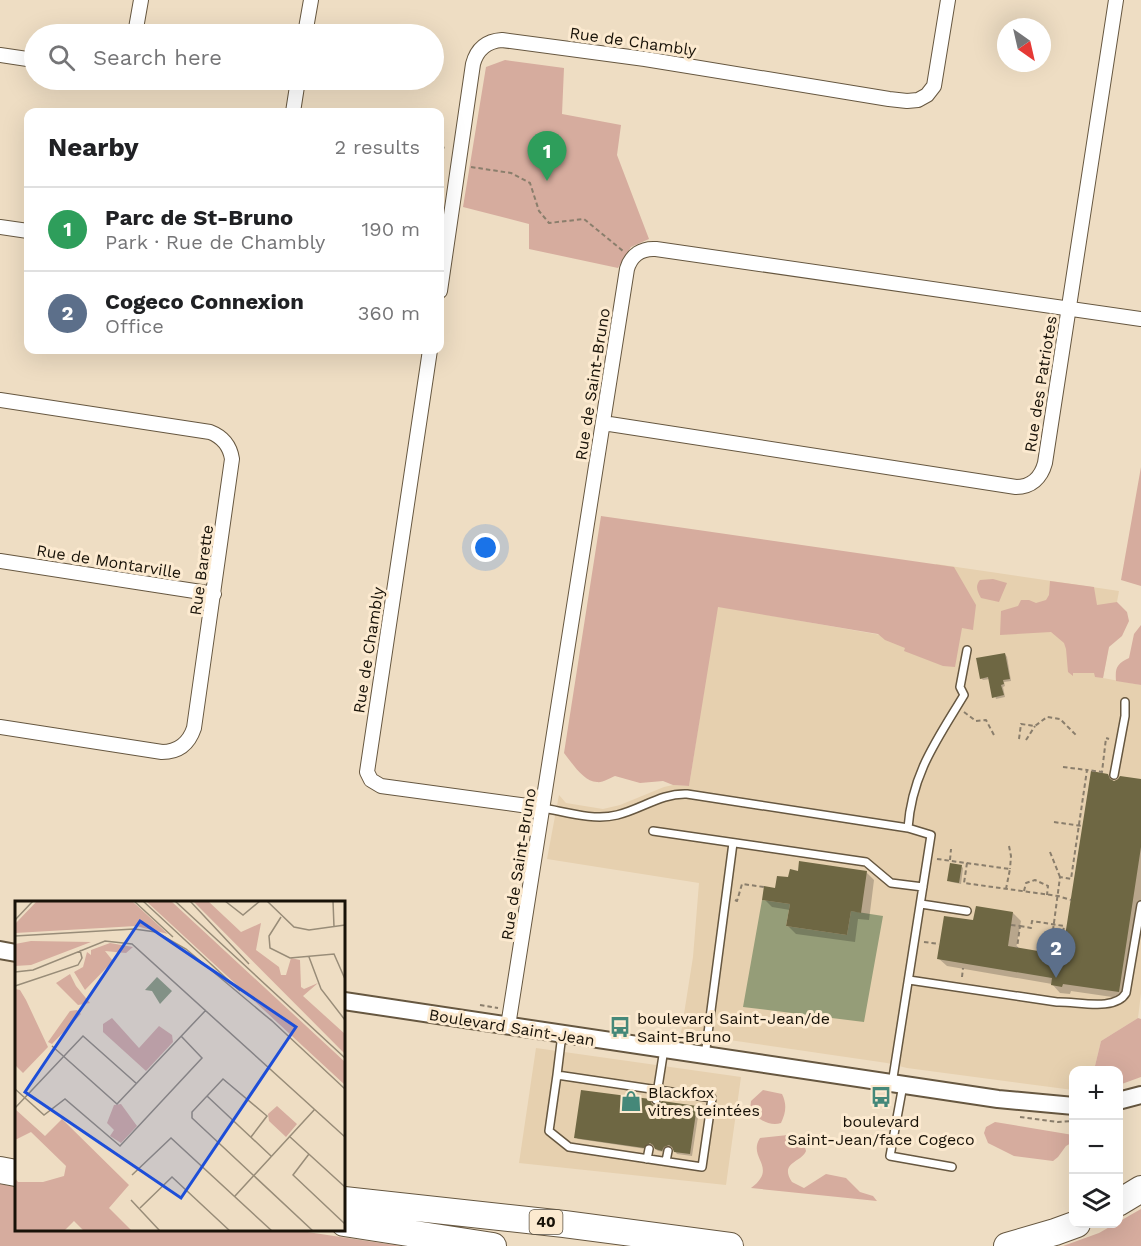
<!DOCTYPE html>
<meta charset="utf-8">
<style>
:root{--surface:#fff;--page:#f2f2f2;--text:#202124;--muted:#757577;--line:#e0e0e0;--accent:#0f766e}
body{margin:0;font-family:"Work Sans",sans-serif;background:var(--page);color:var(--text)}
.controls{position:absolute;right:18px;bottom:18px;display:grid;overflow:hidden;border-radius:12px;box-shadow:0 6px 24px #0002}
.controls button{width:54px;height:54px;display:grid;place-items:center;padding:0;border:0;border-bottom:2px solid var(--line);background:var(--surface);color:var(--text);font:30px sans-serif}
.compass{position:absolute;left:997px;top:18px;width:54px;height:54px;border-radius:50%;background:var(--surface);box-shadow:0 6px 24px #0002;rotate:146deg}
.you{position:absolute;left:486px;top:548px;width:21px;height:21px;margin:-15px;border:4px solid #fff;border-radius:50%;background:#1a73e8;box-shadow:0 0 0 9px #1a73e833}
.badge{display:grid;place-items:center;width:39px;height:39px;border-radius:50%;background:var(--accent);color:#fff;font-size:20px;font-weight:700}
.pin{position:absolute;translate:-50% -50px;filter:drop-shadow(0 2px 3px #0008)}
.pin::after{content:'';position:absolute;top:32px;width:21px;height:18px;background:inherit;clip-path:polygon(0 0,100% 0,50% 100%)}
.list{margin:0;padding:0;list-style:none}
h2{display:flex;justify-content:space-between;align-items:center;height:78px;margin:0;padding:0 24px;font-size:26px}
h2 small{font-size:20px;font-weight:400;color:var(--muted)}
.list li{display:grid;grid-template-columns:39px 1fr auto;gap:18px;align-items:center;box-sizing:border-box;height:84px;padding:0 24px;border-top:2px solid var(--line)}
.list b{display:block;font-size:22px;white-space:nowrap}
.list p{margin:0;font-size:20px;white-space:nowrap;color:var(--muted)}
.list em{font-size:20px;font-style:normal;color:var(--muted)}
.icon{flex:none;width:33px;height:33px;fill:none;stroke:currentColor;stroke-width:2;stroke-linecap:round;stroke-linejoin:round}
.map{position:relative;flex:none;width:1141px;height:1246px;overflow:hidden}
.search{position:absolute;background:var(--surface);box-shadow:0 6px 24px #0002;left:24px;top:24px;width:420px;height:66px;display:flex;align-items:center;gap:15px;box-sizing:border-box;padding:0 21px;border-radius:33px;color:var(--muted);font-size:22px}
.panel{position:absolute;background:var(--surface);box-shadow:0 6px 24px #0002;left:24px;top:108px;width:420px;height:246px;border-radius:12px}
.map>svg:first-child{display:block}
.built{fill:#e6d0af}
.green{fill:#d6ac9e}
.water{fill:#959d78}
.shadow{fill:#0003}
.building{fill:#6e6743}
.lines{fill:none;stroke-linecap:round;stroke-linejoin:round}
.service-casing{stroke:#665740;stroke-width:10}
.minor-casing{stroke:#665740;stroke-width:16}
.tertiary-casing{stroke:#665740;stroke-width:20}
.motorway-casing{stroke:#665740;stroke-width:28}
.path{stroke:#8a7e6c;stroke-width:2;stroke-dasharray:4.5 3;stroke-linecap:butt}
.service{stroke:#fff;stroke-width:7}
.minor{stroke:#fff;stroke-width:14}
.tertiary{stroke:#fff;stroke-width:16}
.motorway{stroke:#fff;stroke-width:26}
.labels{text-anchor:middle;stroke-width:6;stroke-linejoin:round;paint-order:stroke}
.shield{fill:#fcead0;stroke:#5c5344;stroke-width:1.5}
.shield-label{font-size:15px;font-weight:bold;fill:#181208}
.street-label{font-size:16px;fill:#181208;stroke:#fcead0}
.poi-label{font-size:16px;fill:#181208;stroke:#fcead0;text-anchor:start}
.inset-road{fill:none;stroke:#988c78;stroke-width:1.5}
.view{fill:#1d4ed8;fill-opacity:0.15;stroke:#1d4ed8;stroke-width:3}
.inset-edge{fill:none;stroke:#181208;stroke-width:3}
</style>
<div class="map">
<svg width="1141" height="1246" viewBox="0 0 1141 1246">
<rect width="100%" height="100%" fill="#eeddc3"/>
<path class="built" d="M936 564 1119 591 1103 678 1141 685V993L1138 1018 1101 1041 1094 1070H1074L1073 1090 907 1068 887 1063 681 1033 693 957 699 883 547 859 559 795 566 803 603 809 620 805 664 787 673 785 689 786 717 606 920 642Z
M536 1048 741 1077 726 1185 519 1163Z"/>
<path class="green" d="M505 60 564 68 562 114 621 125 617 155 649 239 631 247 618 268 529 249V224L463 207 486 67Z
M1141 467V586L1121 580Z
M601 516 954 567 976 605 973 630 962 628 955 667 943 666 904 651 905 648 885 640 878 634 718 607 689 786 673 785 663 781 640 783 615 776C610 778 602 783 597 782 584 782 572 763 564 753Z
M993 579 1007 583 999 602 981 598C977 591 975 586 980 580Z
M1050 581 1094 587 1097 605 1117 602 1127 612 1129 621 1122 636 1109 647 1103 678 1095 677 1094 673H1073V676L1068 672 1066 649 1064 643 1051 632 1000 635 1001 611 1018 606 1021 600H1029L1036 603 1046 600 1049 595Z
M1141 625V685L1116 681C1115 667 1117 664 1129 658L1134 634Z
M1138 1018 1141 1019V1077L1119 1085 1118 1070H1094L1101 1041Z
M763 1090 782 1094C787 1104 786 1113 781 1123 770 1127 757 1119 750 1110L751 1101Z
M995 1122 1073 1135V1142L1066 1146 1058 1157 1053 1161 1014 1156 988 1143 984 1133 986 1127Z
M788 1135C798 1136 804 1141 806 1151 801 1163 779 1162 792 1182L804 1188 826 1174 846 1178 860 1192 873 1196 877 1201 751 1188C779 1167 747 1158 760 1138Z
M0 1184 16 1187V1230H294L401 1246H0Z
M1141 1209V1246H1063L1099 1233Z"/>
<path class="water" d="M762 900 790 904 786 926 847 935 851 911 883 916 864 1022 743 1007Z"/>
<path class="shadow" d="M1005 654 1007 657 1011 681 1004 682 1005 686 1003 687 1005 697 996 699 990 679 983 680 981 678Z
M1108 775 1114 782 1141 780V904L1126 999 1071 991 1070 994 1060 993 1052 984 947 966 938 958 975 922 1013 913 1021 921 1016 949 1064 956Z
M961 866 963 868 961 884 951 882 949 880Z
M866 872 874 880 869 920 858 919 855 942 796 934 788 926 790 910 772 907 764 899 790 879Z
M650 1101 653 1106 697 1108 699 1110 692 1156 677 1154 672 1147 666 1149 665 1152 658 1151 652 1145 646 1149 578 1139 576 1137Z"/>
<path class="building" d="M1005 653 1010 679 1003 680 1004 684 1001 685 1004 695 992 698 988 677 980 679 976 658Z
M1091 771 1108 774 1110 779 1114 781 1118 779 1120 776 1141 779V847L1119 992 1063 984 1062 987 1051 985 1052 978 937 959 944 916 973 920 976 906 1013 912 1008 946 1062 955Z
M799 861 867 871 861 913 851 911 847 935 786 926 790 904 762 900 764 886 775 888 777 876 788 877 790 869 798 871Z
M950 863 962 865 959 883 947 881Z
M581 1090 650 1099 652 1104 656 1106 662 1101 697 1106 690 1154 674 1152 672 1147 669 1145 664 1147 662 1151 655 1149 653 1145 650 1143 644 1148 574 1138Z"/>
<g class="lines">
<defs>
<path id="service" d="M1114 775 1125 716V702
M543 808C566 812 594 821 617 815 642 809 661 793 687 794L908 828 931 835 892 1084
M908 828C912 773 937 740 964 695L960 687 967 650
M653 831 866 862 891 883 923 887
M921 904 967 911
M909 980 1057 1002C1076 1001 1115 1012 1126 993L1141 905
M705 1056 733 843
M557 1075 712 1098 702 1167 569 1147 549 1131 557 1075 562 1034
M903 1085 890 1156 952 1167
M656 1100 664 1049
M647 1159 649 1149
M666 1161 668 1151"/>
<path id="minor" d="M135 34 141 0
M305 34 311 0
M0 55 34 60
M293 112 298 80
M0 227 28 231
M440 291 473 64C477 49 487 41 502 40L645 59 889 99 907 101 918 100 927 95 934 86 948 0
M430 350 367 772 371 780 381 786 543 808
M0 400 210 432C223 437 230 446 232 459L194 728C189 743 179 752 162 752L0 727
M603 423 1016 487C1031 487 1041 478 1045 463L1116 0
M0 561 214 594
M508 1026 627 269C631 255 642 248 656 249L1141 319"/>
<path id="tertiary" d="M0 950 16 953
M344 1001 998 1099 1074 1106
M1118 1101 1141 1095"/>
<path id="motorway" d="M0 1170 16 1173
M344 1200 564 1224 730 1246
M1118 1203 1141 1189
M344 1223 493 1246
M1007 1246 1055 1232 1077 1224"/>
</defs>
<use href="#service" class="service-casing"/>
<use href="#minor" class="minor-casing"/>
<use href="#tertiary" class="tertiary-casing"/>
<use href="#motorway" class="motorway-casing"/>
<path class="path" d="M440 147 447 148
M471 167 511 173 530 183 539 211 549 223 584 219 623 251
M964 712 976 721 986 720 995 737
M1019 739 1021 724 1035 726 1047 717 1060 719 1076 735
M1026 740 1035 726
M1063 767 1087 770
M1054 822 1082 826
M1009 846 1011 856 1010 869
M1050 852 1060 877
M937 859 1010 869 1006 889
M950 860 951 849
M967 863 964 883 1058 896 1071 900
M1024 891 1026 883 1035 880 1048 886 1047 895
M735 900 737 901 742 884 764 887
M1011 925 1020 926 1017 948
M1020 926 1031 928 1032 921 1064 926 1060 954
M924 942 939 944
M1050 953 1060 877 1071 879 1087 770 1102 772 1106 738 1109 739
M962 977 963 968
M480 1005 498 1008
M1020 1117 1058 1122 1071 1121"/>
<use href="#service" class="service"/>
<use href="#minor" class="minor"/>
<use href="#tertiary" class="tertiary"/>
<use href="#motorway" class="motorway"/>
</g>
<defs>
<symbol id="bus-bare" viewBox="-9 -9 18 18"><path d="M-5-6H5V4H4V6H2V4H-2V6H-4V4H-5ZM-3.5-4V0h7V-4ZM-3.5 1.2v1.5H-2V1.2ZM2 1.2v1.5H3.5V1.2Z" fill="#458879" stroke="#fcead0" stroke-width="2.5" paint-order="stroke"/></symbol>
<symbol id="shop-bare" viewBox="-9 -9 18 18"><path d="M-5-2.5h2.3a2.7 3.5 0 0 1 5.4 0H5L5.5 6h-11ZM-1.5-2.5h3a1.5 2.3 0 0 0-3 0Z" fill="#458879" stroke="#fcead0" stroke-width="2.5" paint-order="stroke"/></symbol>
</defs>
<g fill-rule="evenodd">
<use href="#bus-bare" x="605" y="1012" width="30" height="30"/>
<use href="#bus-bare" x="866" y="1082" width="30" height="30"/>
<use href="#shop-bare" x="616" y="1086" width="30" height="30"/>
</g>
<g class="labels">
<rect class="shield" x="529.5" y="1210" width="33" height="24" rx="4.5"/>
<g class="shield-label">
<text x="546" y="1227">40</text>
</g>
<g class="street-label">
<text transform="translate(633 41) rotate(8)" y="6">Rue de Chambly</text>
<text transform="translate(592 384) rotate(-81)" y="6">Rue de Saint-Bruno</text>
<text transform="translate(1040 384) rotate(-81)" y="6">Rue des Patriotes</text>
<text transform="translate(109 561) rotate(9)" y="6">Rue de Montarville</text>
<text transform="translate(201 570) rotate(-82)" y="6">Rue Barette</text>
<text transform="translate(368 650) rotate(-81)" y="6">Rue de Chambly</text>
<text transform="translate(518 864) rotate(-81)" y="6">Rue de Saint-Bruno</text>
<text transform="translate(512 1027) rotate(9)" y="6">Boulevard Saint-Jean</text>
</g>
<g class="poi-label">
<text x="637" y="1024">boulevard Saint-Jean/de<tspan x="637" dy="18">Saint-Bruno</tspan></text>
<text x="648" y="1098">Blackfox<tspan x="648" dy="18">vitres teintées</tspan></text>
<text x="881" y="1127" text-anchor="middle">boulevard<tspan x="881" dy="18">Saint-Jean/face Cogeco</tspan></text>
</g>
</g>
<g transform="translate(15 901)">
<rect width="330" height="330" fill="#eeddc3"/>
<path d="M22 0H117L153 33 121 25 0 32V23ZM131 0H156L330 161V184ZM178 0H193L226 31 246 22 241 49 264 66 266 74H271L276 57 285 59 286 86 289 88 303 82 288 95 330 133V153ZM16 40 76 41 16 64 0 65V43ZM95 42 118 46 111 52 90 50 98 60 70 89 59 71 68 66 72 51 76 54V49ZM55 73 61 85 75 102 63 104 41 82ZM0 88 5 89 11 99 33 146 8 172 0 164ZM62 109 66 113 37 143 33 141 55 110ZM97 117 124 147 144 125 157 134 158 141 131 170 88 131V123ZM106 203 122 225 106 242 95 235 99 229 92 222 99 204ZM262 205 282 223 271 236 254 220 253 213ZM0 208 30 235 47 218 114 284 94 307 117 330H69L59 320 49 330H0V277L3 281H28L49 275 51 265 16 231 0 239Z" fill="#d6ac9e"/>
<path d="M142 76 157 90 145 103 137 90 130 89Z" fill="#959d78"/>
<path class="inset-road" d="M119 0 158 36M128 0 225 90M160 0 330 157M175 0 234 63M210 0 228 14 245 0M252 0 279 26 294 29 330 24M318 0 319 26M266 16 254 35 255 47 275 57 319 53 330 78M0 19 18 0M0 35 119 28 141 31 171 48 257 120M294 56 306 88 330 119M0 71 18 69 90 40 117 43 330 236M0 85 63 64 67 57 65 49M255 118 330 188M37 145 102 203 191 109M0 188 29 214 50 198 105 245 187 157 166 135M192 195 256 255M0 207 68 135 122 183M274 235 330 286M236 236 252 215 208 178 177 211V217L298 330M294 253 278 274 330 323M117 274 156 237 257 330M220 295 300 208M116 299 145 330M125 307 157 276 215 330"/>
<path class="view" d="M125 20 281 126 166 297 10 191Z"/>
<rect width="330" height="330" class="inset-edge"/>
</g>
</svg>
<div class="controls">
<button>+</button>
<button>−</button>
<button><svg class="icon" aria-label="layers" viewBox="0 0 24 24"><path d="M12 4l9 5-9 5-9-5zM3 14l9 5 9-5"/></svg></button>
</div>
<svg class="compass" viewBox="-18 -18 36 36"><path d="M0-13l5 13h-10z" fill="#e53935"/><path d="M0 13l5-13h-10z" fill="#757577"/></svg>
<div class="you"></div>
<div class="pin badge" style="left:547px;top:181px;background:#2e9e5b">1</div>
<div class="pin badge" style="left:1056px;top:978px;background:#5c6f8a">2</div>
<div class="search"><svg class="icon" aria-label="search" viewBox="0 0 24 24"><circle cx="10" cy="10" r="6"/><path d="M15 15l6 6"/></svg>Search here</div>
<section class="panel">
<h2>Nearby<small>2 results</small></h2>
<ul class="list">
<li><span class="badge" style="background:#2e9e5b">1</span><div><b>Parc de St-Bruno</b><p>Park · Rue de Chambly</p></div><em>190 m</em></li>
<li><span class="badge" style="background:#5c6f8a">2</span><div><b>Cogeco Connexion</b><p>Office</p></div><em>360 m</em></li>
</ul>
</section>
</div>
